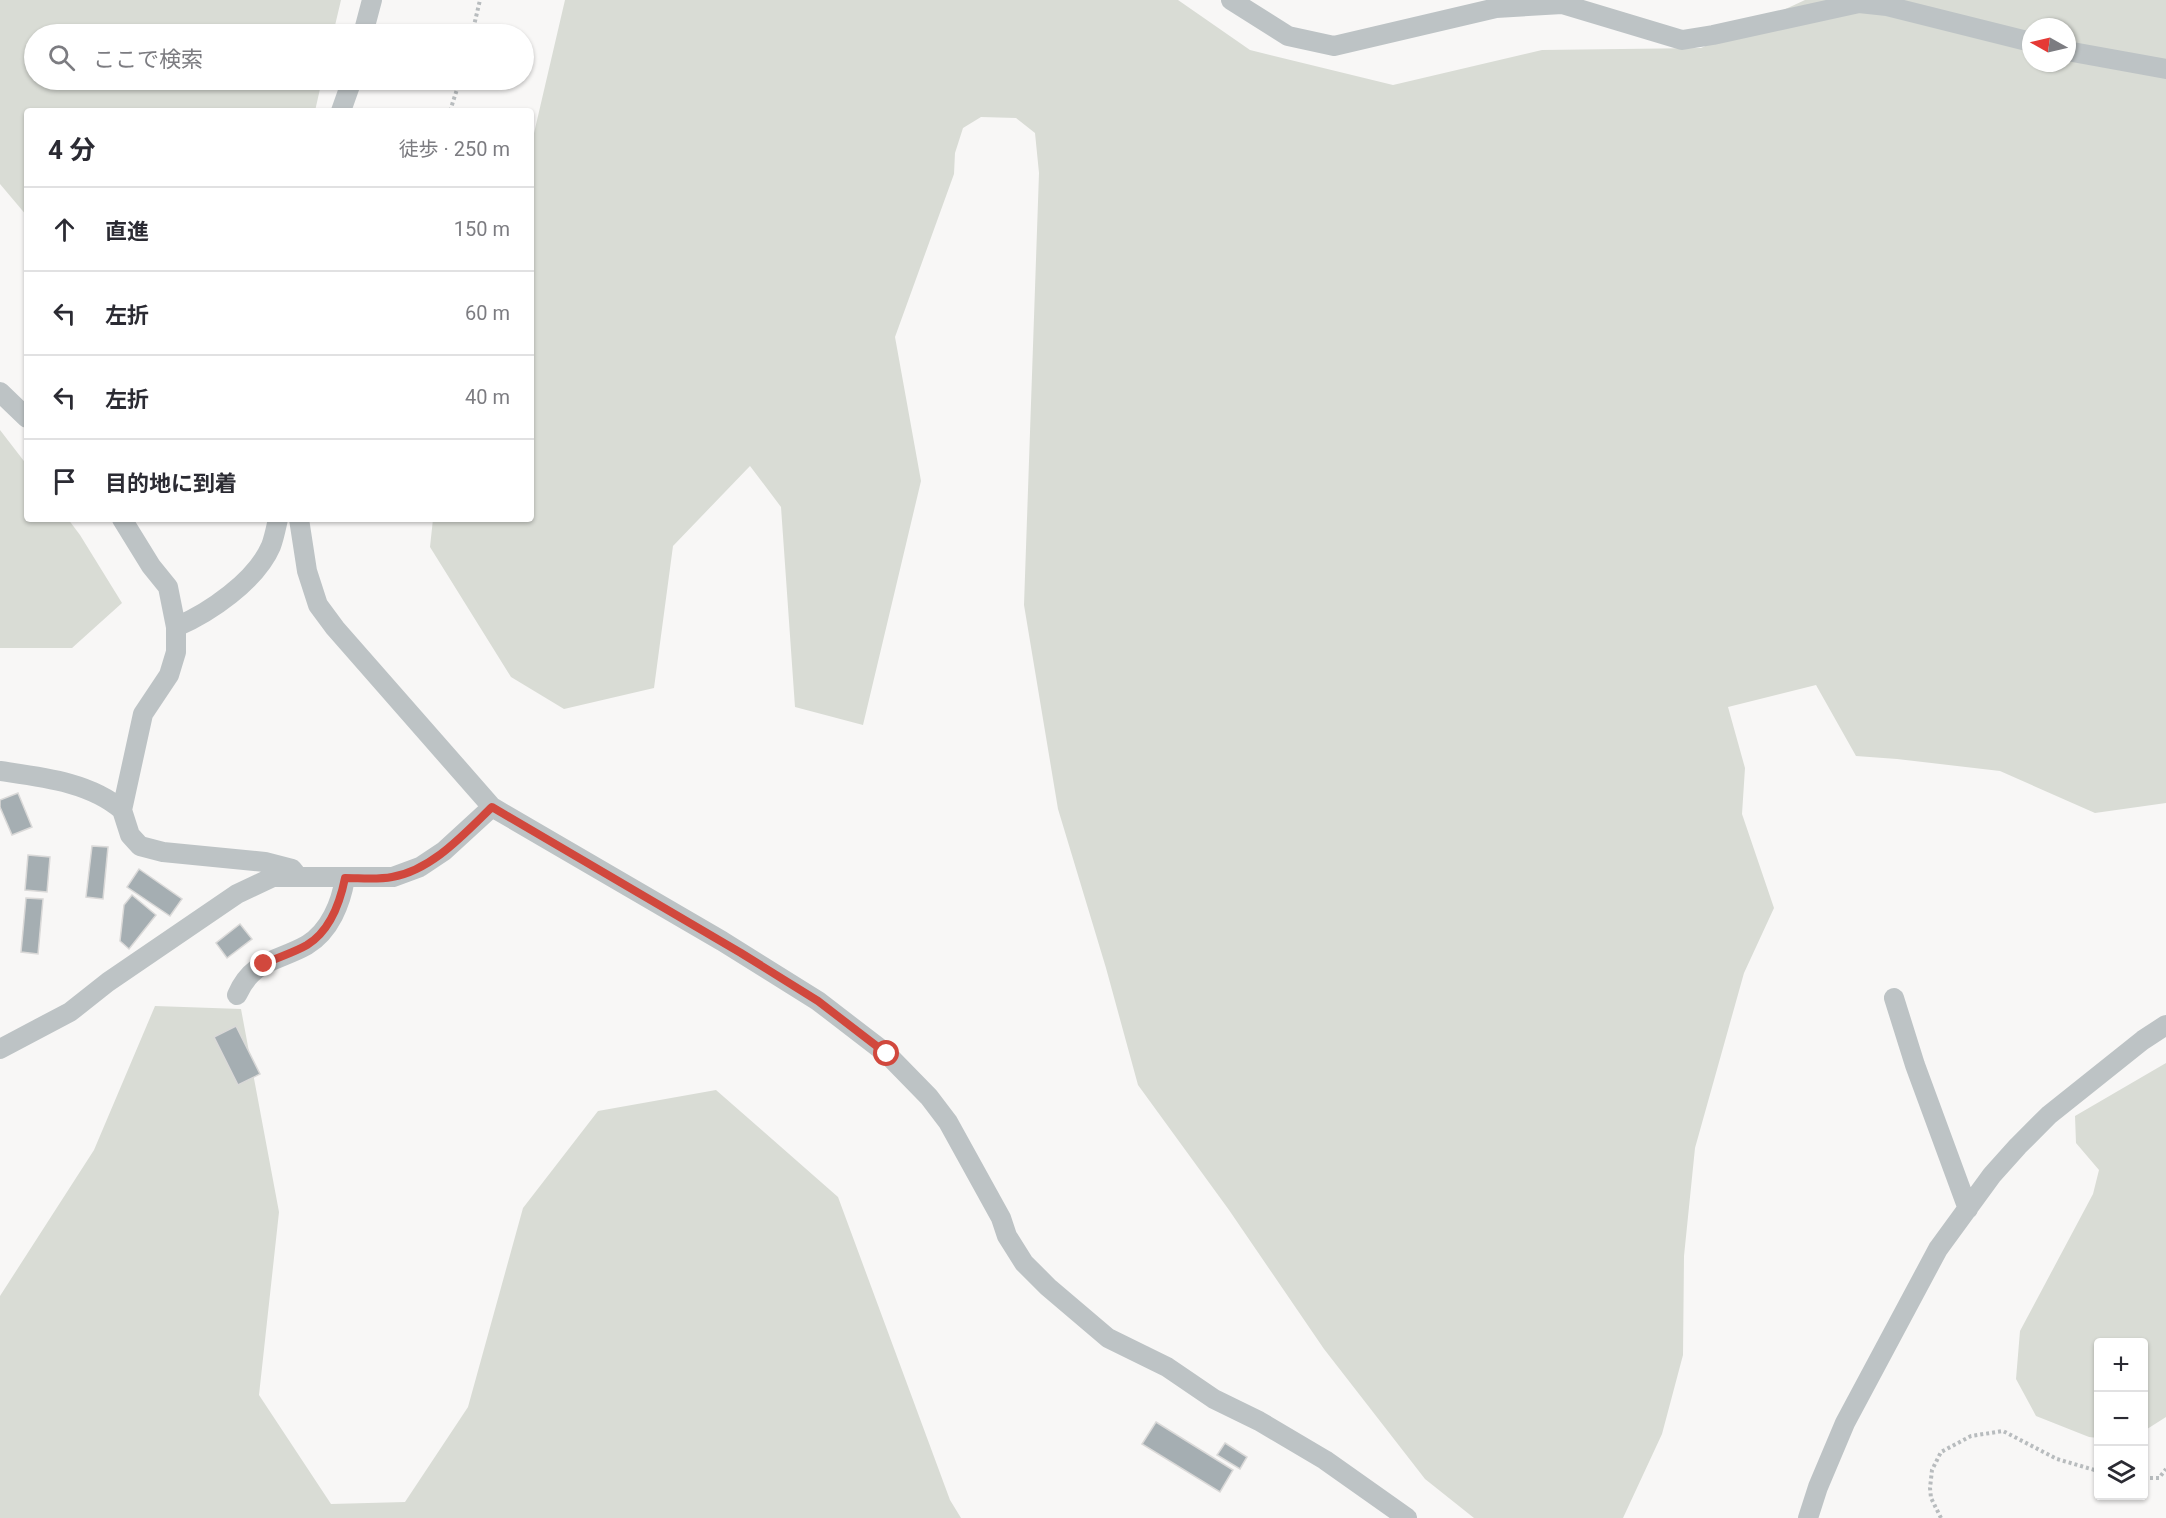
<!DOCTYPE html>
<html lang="ja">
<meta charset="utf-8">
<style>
:root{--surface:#fff;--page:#f7f7f7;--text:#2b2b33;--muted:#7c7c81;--line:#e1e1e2}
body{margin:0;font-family:Roboto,"Noto Sans JP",sans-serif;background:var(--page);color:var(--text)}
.controls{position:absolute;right:18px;bottom:18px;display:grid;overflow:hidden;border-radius:6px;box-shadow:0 2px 4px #0004}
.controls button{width:54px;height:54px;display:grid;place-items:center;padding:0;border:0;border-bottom:2px solid var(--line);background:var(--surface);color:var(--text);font:30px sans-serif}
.compass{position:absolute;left:2022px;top:18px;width:54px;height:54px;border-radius:50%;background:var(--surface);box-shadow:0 2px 4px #0004;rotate:278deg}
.stop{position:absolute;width:18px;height:18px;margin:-14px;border:4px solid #d1483d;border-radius:50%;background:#fff}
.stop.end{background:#d1483d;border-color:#fff;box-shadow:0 2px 6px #0008}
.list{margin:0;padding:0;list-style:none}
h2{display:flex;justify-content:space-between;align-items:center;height:78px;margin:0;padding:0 24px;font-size:26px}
h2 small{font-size:20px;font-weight:400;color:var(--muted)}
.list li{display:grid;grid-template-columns:39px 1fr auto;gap:18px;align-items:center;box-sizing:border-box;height:84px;padding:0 24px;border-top:2px solid var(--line)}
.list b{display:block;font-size:22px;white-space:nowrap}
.list em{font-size:20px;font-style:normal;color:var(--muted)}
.icon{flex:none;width:33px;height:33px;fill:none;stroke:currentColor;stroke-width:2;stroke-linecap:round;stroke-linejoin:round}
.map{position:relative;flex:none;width:2166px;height:1518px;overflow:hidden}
.search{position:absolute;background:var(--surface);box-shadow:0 2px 4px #0004;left:24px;top:24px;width:510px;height:66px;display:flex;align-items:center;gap:15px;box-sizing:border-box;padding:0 21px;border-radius:33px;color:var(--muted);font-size:22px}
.panel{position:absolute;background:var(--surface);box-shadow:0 2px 4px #0004;left:24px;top:108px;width:510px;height:414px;border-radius:6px}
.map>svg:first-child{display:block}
.green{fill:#d9dcd5;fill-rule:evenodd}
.building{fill:#a5aeb2;stroke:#dad9d8;stroke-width:1.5}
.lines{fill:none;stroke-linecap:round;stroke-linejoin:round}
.path{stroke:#b8bcbe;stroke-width:4;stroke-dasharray:3 3;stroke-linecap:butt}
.street{stroke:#bdc3c5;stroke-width:20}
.route{stroke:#d1483d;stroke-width:8}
</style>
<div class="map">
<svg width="2166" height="1518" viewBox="0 0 2166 1518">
<rect width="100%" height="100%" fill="#f8f7f6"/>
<path class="green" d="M0 0H341L333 34H34V80H322L315 111H27V216L0 184Z
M565 0H1178L1250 50 1393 85 1542 50 1701 48 1805 0H2166V803L2095 813 2000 771 1897 759 1856 756 1816 685 1728 707 1745 768 1742 814 1774 908 1744 973 1695 1148 1684 1256 1683 1355 1662 1434 1623 1518H1474L1425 1479 1324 1349 1229 1210 1138 1085 1106 968 1058 809 1024 605 1039 173 1035 133 1016 118 981 117 963 128 955 153 954 174 895 337 921 481 863 725 795 707 781 507 750 466 673 546 654 688 564 709 511 677 430 547 433 519H531V146ZM2031 27H2067V63H2031Z
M0 430 27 465V519H68L80 535 122 603 72 648H0Z
M155 1006 241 1009 279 1212 259 1395 331 1504 405 1502 468 1407 523 1208 598 1111 716 1090 838 1197 950 1500 961 1518H0V1296L94 1150Z
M2166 1063V1417L2144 1431V1342H2098V1438L2089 1437 2036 1416 2016 1379 2020 1331 2093 1194 2099 1170 2076 1143 2075 1116Z"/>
<path class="building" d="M18 793 32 827 12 835 0 807V800Z
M92 846 108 847 103 899 86 897Z
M28 855 50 857 47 892 25 890Z
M139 869 182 899 170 916 127 887Z
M132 895 156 915 129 949 120 941 124 905Z
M26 898 43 899 38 954 21 952Z
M240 924 252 939 227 958 216 943Z
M236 1026 260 1074 238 1085 214 1037Z
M1156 1422 1233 1470 1220 1492 1142 1444Z
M1225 1443 1247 1457 1240 1469 1217 1455Z"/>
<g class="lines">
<path class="path" d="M472 34 480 0
M450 111 460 80
M2144 1478H2159L2166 1469
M1941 1518 1931 1498 1930 1488 1932 1470 1941 1452 1971 1436 2003 1431 2057 1459 2098 1471"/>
<path class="street" d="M1231 0 1288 36 1334 46 1496 8 1562 4 1682 40 1713 35 1859 3 1887 6 2031 42
M363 34 372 0
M2067 51 2166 69
M341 111 352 80
M0 392 27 418
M122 519 151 566 168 587 176 627V652L169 675 143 714 122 810 130 835 140 846 163 852 265 862 292 869 296 874
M299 519 307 571 318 605 335 628 492 807 722 941 818 1001 887 1054 929 1097 948 1122 1001 1218 1007 1236 1024 1263 1048 1287 1108 1338 1167 1367 1214 1399 1259 1421 1325 1460 1407 1518
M176 627C209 613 256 581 271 546 274 538 276 528 278 519
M0 771C41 777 90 782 122 810
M237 995C253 959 277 962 307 945 330 931 341 903 345 878
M1894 998 1915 1065 1968 1209
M0 1049 70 1012 108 982 237 894 273 877H393L420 867 444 851 492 807
M1808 1518 1818 1487 1845 1423 1938 1249 1992 1175 2018 1146 2049 1115 2143 1040 2166 1025"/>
</g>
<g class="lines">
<path class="route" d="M264 964C278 957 293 953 307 945 330 931 340 903 345 878 360 878 377 880 392 877 432 870 464 834 492 807L741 953 818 1001 887 1054"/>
</g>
</svg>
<div class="controls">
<button>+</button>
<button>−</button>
<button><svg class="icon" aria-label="layers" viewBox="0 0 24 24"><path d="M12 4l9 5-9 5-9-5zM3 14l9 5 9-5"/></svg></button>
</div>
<svg class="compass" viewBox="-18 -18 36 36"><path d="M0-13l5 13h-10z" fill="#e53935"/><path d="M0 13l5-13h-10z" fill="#7c7c81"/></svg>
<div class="stop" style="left:887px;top:1054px"></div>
<div class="stop end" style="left:264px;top:964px"></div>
<div class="search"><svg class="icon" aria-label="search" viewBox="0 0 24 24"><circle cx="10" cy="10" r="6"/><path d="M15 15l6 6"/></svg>ここで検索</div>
<section class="panel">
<h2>4 分<small>徒歩 · 250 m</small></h2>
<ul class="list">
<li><svg class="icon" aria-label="ahead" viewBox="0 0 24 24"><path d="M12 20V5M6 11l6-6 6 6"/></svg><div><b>直進</b></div><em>150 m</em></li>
<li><svg class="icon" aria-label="left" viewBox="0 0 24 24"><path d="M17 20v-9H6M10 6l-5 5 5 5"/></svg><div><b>左折</b></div><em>60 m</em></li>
<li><svg class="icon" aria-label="left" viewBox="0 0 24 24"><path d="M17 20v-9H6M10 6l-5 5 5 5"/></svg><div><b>左折</b></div><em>40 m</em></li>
<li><svg class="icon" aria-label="arrive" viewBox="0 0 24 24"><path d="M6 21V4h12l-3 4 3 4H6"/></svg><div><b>目的地に到着</b></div></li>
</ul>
</section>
</div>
